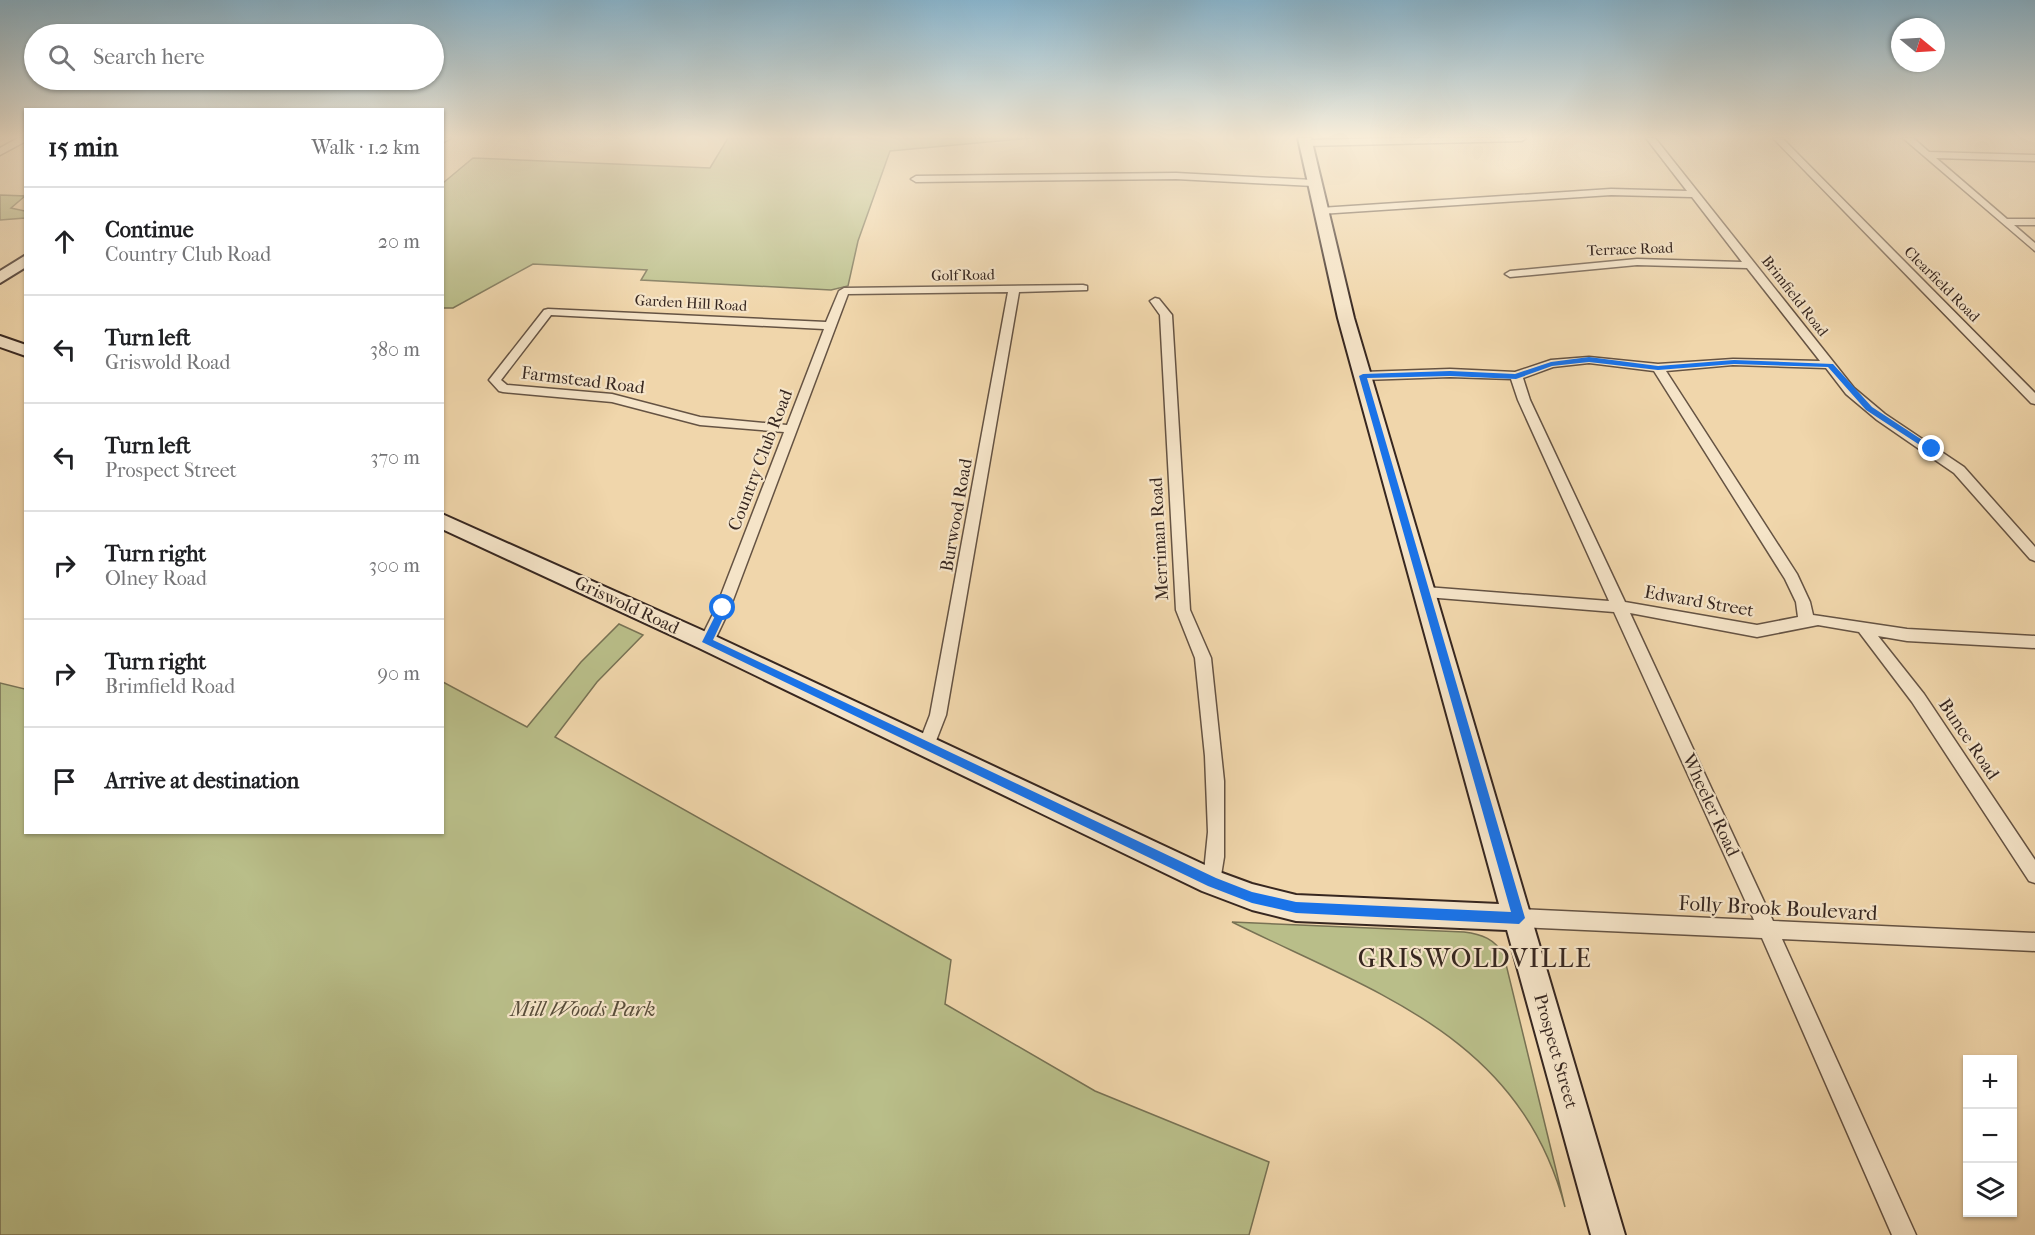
<!DOCTYPE html>
<meta charset="utf-8">
<style>
:root{--surface:#fff;--page:#f6f6f6;--text:#202124;--muted:#757577;--line:#e0e0e0}
body{margin:0;font-family:"IM FELL French Canon",serif;background:var(--page);color:var(--text)}
.controls{position:absolute;right:18px;bottom:18px;display:grid;overflow:hidden;border-radius:0px;box-shadow:0 2px 4px #0004}
.controls button{width:54px;height:54px;display:grid;place-items:center;padding:0;border:0;border-bottom:2px solid var(--line);background:var(--surface);color:var(--text);font:30px sans-serif}
.compass{position:absolute;left:1891px;top:18px;width:54px;height:54px;border-radius:50%;background:var(--surface);box-shadow:0 2px 4px #0004;rotate:108deg}
.stop{position:absolute;width:18px;height:18px;margin:-14px;border:4px solid #1a73e8;border-radius:50%;background:#fff}
.stop.end{background:#1a73e8;border-color:#fff;box-shadow:0 2px 6px #0008}
.list{margin:0;padding:0;list-style:none}
h2{display:flex;justify-content:space-between;align-items:center;height:78px;margin:0;padding:0 24px;font-size:26px}
h2 small{font-size:20px;font-weight:400;color:var(--muted)}
.list li{display:grid;grid-template-columns:39px 1fr auto;gap:18px;align-items:center;box-sizing:border-box;height:108px;padding:0 24px;border-top:2px solid var(--line)}
.list b{display:block;font-size:22px;white-space:nowrap}
.list p{margin:0;font-size:20px;white-space:nowrap;color:var(--muted)}
.list em{font-size:20px;font-style:normal;color:var(--muted)}
.icon{flex:none;width:33px;height:33px;fill:none;stroke:currentColor;stroke-width:2;stroke-linecap:round;stroke-linejoin:round}
.map{position:relative;flex:none;width:2035px;height:1235px;overflow:hidden}
.search{position:absolute;background:var(--surface);box-shadow:0 2px 4px #0004;left:24px;top:24px;width:420px;height:66px;display:flex;align-items:center;gap:15px;box-sizing:border-box;padding:0 21px;border-radius:33px;color:var(--muted);font-size:22px}
.panel{position:absolute;background:var(--surface);box-shadow:0 2px 4px #0004;left:24px;top:108px;width:420px;height:726px;border-radius:0px}
.map>svg:first-child{display:block}
.green{fill:#b9be89;stroke:#787254;stroke-width:1.5}
.lines{fill:none;stroke-linecap:round;stroke-linejoin:round}
.street-casing{stroke:#655343;stroke-width:3}
.secondary-casing{stroke:#372720;stroke-width:4}
.street{fill:#f5e4c8;fill-rule:evenodd}
.secondary{fill:#f5e4c8;fill-rule:evenodd}
.route{fill:#1a73e8}
.labels{text-anchor:middle;stroke-width:4.5;stroke-linejoin:round;paint-order:stroke}
.far-street-label{font-size:15px;fill:#372720;stroke:#f5e4c8}
.street-label{font-size:18px;fill:#372720;stroke:#f5e4c8}
.near-street-label{font-size:21px;fill:#372720;stroke:#f5e4c8}
.near-park-label{font-size:21px;font-style:italic;fill:#584d3a;stroke:#f5e4c8}
.near-quarter-label{font-size:26px;letter-spacing:1.5px;fill:#372720;stroke:#f5e4c8}
</style>
<div class="map">
<svg width="2035" height="1235" viewBox="0 0 2035 1235">
<rect width="100%" height="100%" fill="#f0d6ab"/>
<filter id="stains"><feTurbulence type="fractalNoise" baseFrequency=".00333" numOctaves="4"/><feColorMatrix values="0 0 0 0 .2 0 0 0 0 .09 0 0 0 0 .02 0 0 0 .5 -.17"/></filter>
<radialGradient id="worn" r=".72"><stop offset=".6" stop-color="#630" stop-opacity="0"/><stop offset="1" stop-color="#630" stop-opacity=".3"/></radialGradient>
<path class="green" d="M728 138H1032L890 151 858 241 848 286 831 290 641 280 647 270 533 264 453 308H443V183L473 158 710 168Z
M0 195 25 196 11 208 25 211V218L0 220Z
M619 624 643 635 597 682 555 737 951 960 945 1004 1095 1091 1269 1162 1249 1235H0V683L25 689 26 832H442L443 682 527 727 581 662Z
M1232 922 1464 932C1481 934 1496 939 1504 956L1565 1207C1519 1035 1375 993 1232 922Z"/>
<g class="lines">
<defs>
<path id="street" d="M18 138H26V141L0 155V148Z
M442 138H451L442 143Z
M1394 138H1526L1522 141 1305 146 1301 143 1305 140Z
M1646 138H1655L1854 388 1885 414 1964 467 2035 547V561L2030 559 1954 473 1877 420 1846 394 1826 368 1733 365 1666 371 1797 574 1810 602 1813 615 1907 629 2035 636V648L1907 641 1878 636 1924 694 2035 860V883L2029 881 1912 702 1859 632 1818 625 1757 637 1630 613 1773 921 2035 933V951L1782 939 1916 1235H1892L1762 938 1519 927 1512 924 1510 918 1512 912 1519 909 1754 920 1614 612 1426 597 1419 592 1426 587 1609 601 1518 400 1511 379 1450 377 1363 380 1357 376 1363 372 1450 369 1515 372 1551 360 1589 357 1658 364 1733 359 1820 361 1747 268 1637 265 1510 277 1505 274 1510 271 1637 259 1742 262 1692 197 1611 195 1320 214 1315 211 1320 208 1611 189 1687 191ZM1589 363 1654 371 1785 579 1796 602 1798 617 1757 625 1625 602 1530 400 1523 378 1553 367Z
M1773 138H1782L2035 393V404L2031 403Z
M1903 138H1913L1929 152 2035 155V161L1936 158 2007 219H2035V225H2014L2035 243V251Z
M1176 173 1313 180 1318 183 1313 186 1176 179 916 182 911 179 916 176Z
M1083 285 1087 286V290L1019 292 946 715 932 751 926 753 920 751 918 746 930 715 1008 292 848 294 730 608 712 646H702L699 642 716 608 784 432 700 425 612 402 503 392 499 391 489 380 544 310 548 309 826 322 839 291 844 288ZM551 315 824 329 787 425 700 417 612 394 507 385 501 380Z
M1155 298 1159 299 1172 315 1190 610 1211 658 1224 781V857L1219 888 1212 890 1205 888 1203 882 1208 832 1205 756 1195 658 1176 610 1160 315 1150 301Z"/>
<path id="secondary" d="M1298 138H1311L1354 318 1625 1235H1591L1507 930 1296 921 1252 910 1202 891 699 648 442 529V514L715 636 1222 873 1252 884 1296 895 1499 904 1338 318Z
M26 255V267L0 283V271Z
M0 336 26 345V356L0 347Z"/>
</defs>
<use href="#street" class="street-casing"/>
<use href="#secondary" class="secondary-casing"/>
<use href="#street" class="street"/>
<use href="#secondary" class="secondary"/>
</g>
<linearGradient id="sky" x2="0" y2="1"><stop stop-color="#89b6cf"/><stop offset="0.44" stop-color="#f8edd9"/><stop offset="1" stop-color="#f8edd9" stop-opacity="0"/></linearGradient>
<rect width="2035" height="311" fill="url(#sky)"/>
<path class="route" d="M1589 357 1658 366 1734 360 1833 364 1872 407 1936 449 1929 451 1866 410 1828 367 1734 364 1658 370 1589 362 1552 366 1516 379 1450 376 1367 378 1525 918 1519 924 1296 913 1252 903 1208 886 702 642 720 606H727L728 608 713 640 1216 878 1252 892 1296 902 1511 912 1359 376 1363 374 1450 371 1515 374 1551 362Z"/>
<g class="labels">
<g class="far-street-label">
<text transform="translate(1630 249) rotate(-2)" y="5">Terrace Road</text>
<text transform="translate(963 275) rotate(-1)" y="5">Golf Road</text>
<text transform="translate(1942 284) rotate(45)" y="5">Clearfield Road</text>
<text transform="translate(1795 296) rotate(52)" y="5">Brimfield Road</text>
<text transform="translate(691 303) rotate(3)" y="5">Garden Hill Road</text>
</g>
<g class="street-label">
<text transform="translate(583 380) rotate(7)" y="6">Farmstead Road</text>
<text transform="translate(760 460) rotate(-69)" y="6">Country Club Road</text>
<text transform="translate(956 515) rotate(-80)" y="6">Burwood Road</text>
<text transform="translate(1159 539) rotate(-93)" y="6">Merriman Road</text>
<text transform="translate(1699 601) rotate(10)" y="6">Edward Street</text>
<text transform="translate(627 605) rotate(25)" y="6">Griswold Road</text>
<text transform="translate(1969 739) rotate(56)" y="6">Bunce Road</text>
<text transform="translate(1711 805) rotate(65)" y="6">Wheeler Road</text>
<text transform="translate(1556 1051) rotate(74)" y="6">Prospect Street</text>
</g>
<g class="near-street-label">
<text transform="translate(1778 908) rotate(3)" y="7">Folly Brook Boulevard</text>
</g>
<g class="near-park-label">
<text x="583" y="1016">Mill Woods Park</text>
</g>
<g class="near-quarter-label">
<text x="1475" y="967">GRISWOLDVILLE</text>
</g>
</g>
<rect width="100%" height="100%" filter="url(#stains)"/>
<rect width="100%" height="100%" fill="url(#worn)"/>
</svg>
<div class="controls">
<button>+</button>
<button>−</button>
<button><svg class="icon" aria-label="layers" viewBox="0 0 24 24"><path d="M12 4l9 5-9 5-9-5zM3 14l9 5 9-5"/></svg></button>
</div>
<svg class="compass" viewBox="-18 -18 36 36"><path d="M0-13l5 13h-10z" fill="#e53935"/><path d="M0 13l5-13h-10z" fill="#757577"/></svg>
<div class="stop" style="left:723px;top:608px"></div>
<div class="stop end" style="left:1932px;top:449px"></div>
<div class="search"><svg class="icon" aria-label="search" viewBox="0 0 24 24"><circle cx="10" cy="10" r="6"/><path d="M15 15l6 6"/></svg>Search here</div>
<section class="panel">
<h2>15 min<small>Walk · 1.2 km</small></h2>
<ul class="list">
<li><svg class="icon" aria-label="ahead" viewBox="0 0 24 24"><path d="M12 20V5M6 11l6-6 6 6"/></svg><div><b>Continue</b><p>Country Club Road</p></div><em>20 m</em></li>
<li><svg class="icon" aria-label="left" viewBox="0 0 24 24"><path d="M17 20v-9H6M10 6l-5 5 5 5"/></svg><div><b>Turn left</b><p>Griswold Road</p></div><em>380 m</em></li>
<li><svg class="icon" aria-label="left" viewBox="0 0 24 24"><path d="M17 20v-9H6M10 6l-5 5 5 5"/></svg><div><b>Turn left</b><p>Prospect Street</p></div><em>370 m</em></li>
<li><svg class="icon" aria-label="right" viewBox="0 0 24 24"><path d="M7 20v-9h11M14 6l5 5-5 5"/></svg><div><b>Turn right</b><p>Olney Road</p></div><em>300 m</em></li>
<li><svg class="icon" aria-label="right" viewBox="0 0 24 24"><path d="M7 20v-9h11M14 6l5 5-5 5"/></svg><div><b>Turn right</b><p>Brimfield Road</p></div><em>90 m</em></li>
<li><svg class="icon" aria-label="arrive" viewBox="0 0 24 24"><path d="M6 21V4h12l-3 4 3 4H6"/></svg><div><b>Arrive at destination</b></div></li>
</ul>
</section>
</div>
